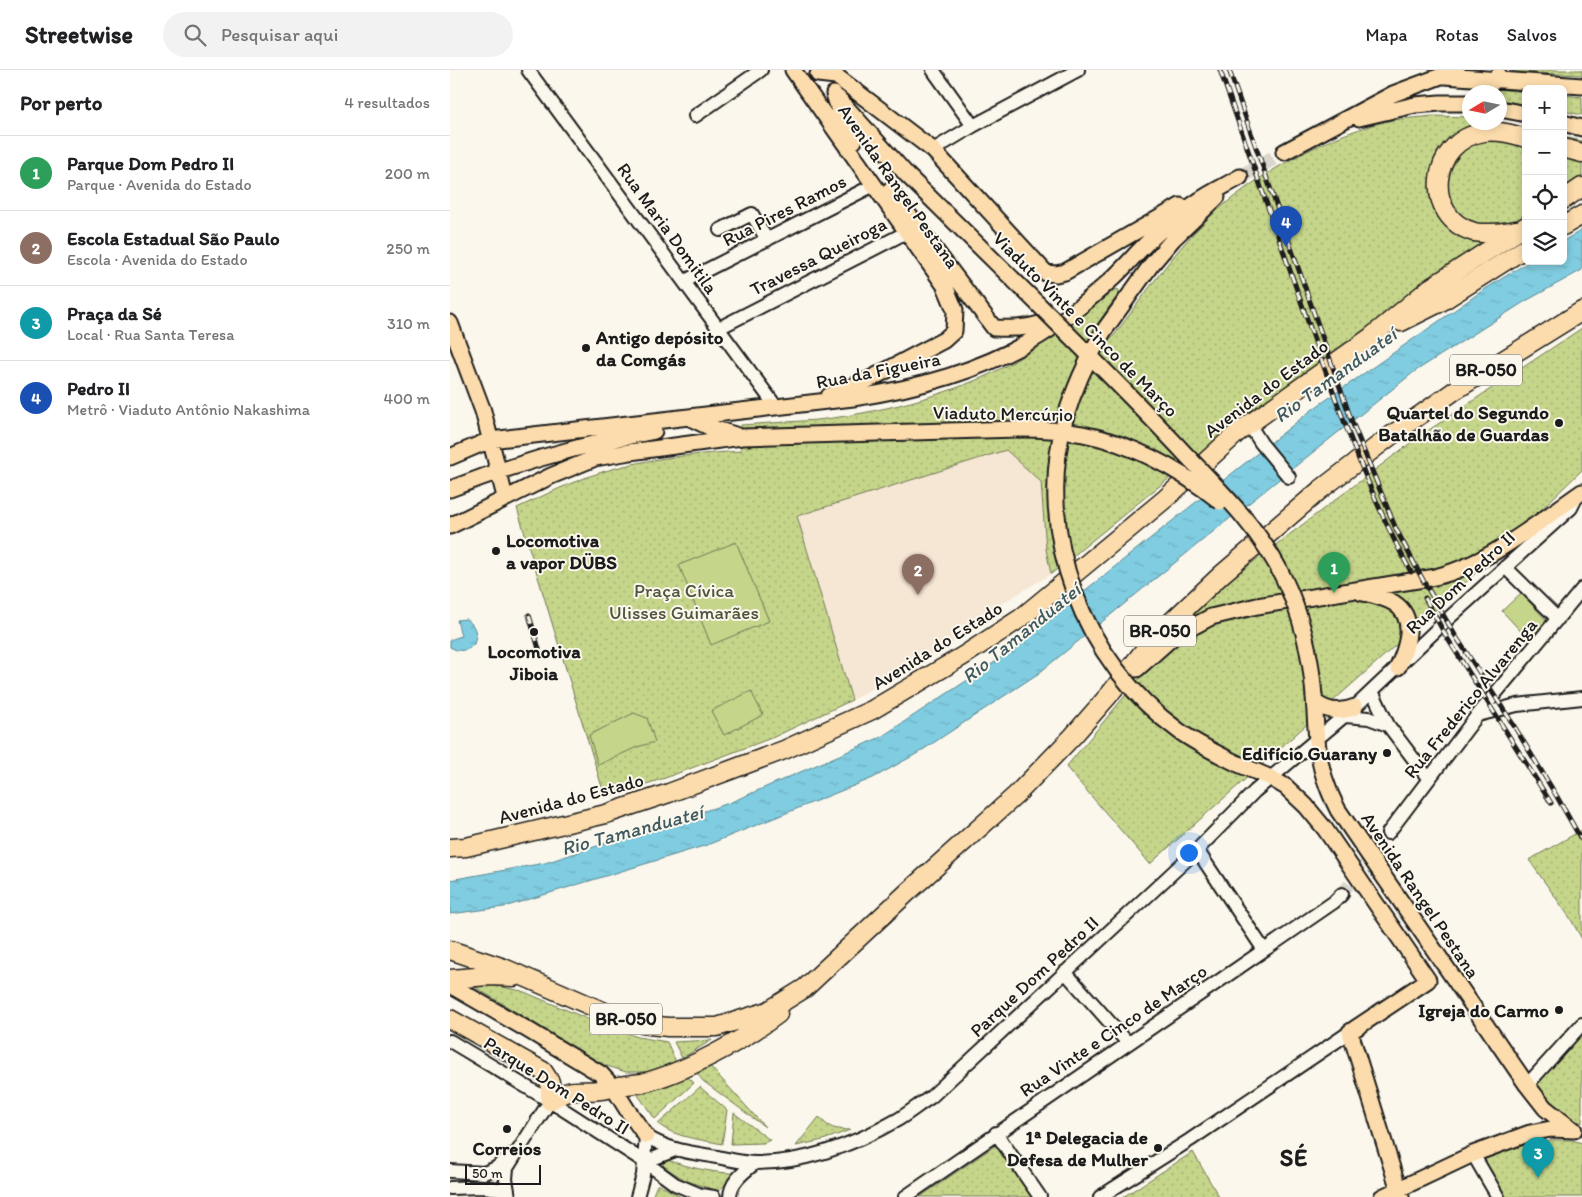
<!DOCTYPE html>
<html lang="pt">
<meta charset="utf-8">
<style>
:root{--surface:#fff;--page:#f2f2f2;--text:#202124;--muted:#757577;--line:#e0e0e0;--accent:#0f766e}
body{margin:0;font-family:Itim,sans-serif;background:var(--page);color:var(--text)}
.controls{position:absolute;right:15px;top:15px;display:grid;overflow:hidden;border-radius:8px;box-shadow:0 2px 8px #0003}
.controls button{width:45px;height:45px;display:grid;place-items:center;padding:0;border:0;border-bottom:1px solid var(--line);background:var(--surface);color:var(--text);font:25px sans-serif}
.compass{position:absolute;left:1012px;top:15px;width:45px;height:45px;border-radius:50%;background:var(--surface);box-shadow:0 2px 8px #0003;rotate:260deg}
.scale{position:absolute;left:15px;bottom:12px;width:76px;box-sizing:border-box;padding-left:5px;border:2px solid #1c1c1c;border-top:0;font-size:14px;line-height:18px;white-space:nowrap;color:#1c1c1c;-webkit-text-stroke:4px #fbf7ec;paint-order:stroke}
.you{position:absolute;left:738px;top:782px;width:18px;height:18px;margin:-12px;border:4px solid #fff;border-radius:50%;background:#1a73e8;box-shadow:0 0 0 8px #1a73e833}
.badge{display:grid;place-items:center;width:32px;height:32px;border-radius:50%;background:var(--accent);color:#fff;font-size:16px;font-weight:700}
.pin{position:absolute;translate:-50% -41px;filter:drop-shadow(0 1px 2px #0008)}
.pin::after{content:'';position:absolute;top:26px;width:18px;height:15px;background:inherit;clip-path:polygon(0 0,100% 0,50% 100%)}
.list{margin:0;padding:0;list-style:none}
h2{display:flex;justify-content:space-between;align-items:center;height:65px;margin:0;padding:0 20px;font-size:21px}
h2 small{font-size:16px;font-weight:400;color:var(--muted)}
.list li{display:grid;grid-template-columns:32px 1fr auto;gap:15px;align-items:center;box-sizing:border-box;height:75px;padding:0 20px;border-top:1px solid var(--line)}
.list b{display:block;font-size:19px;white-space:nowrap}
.list p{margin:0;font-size:16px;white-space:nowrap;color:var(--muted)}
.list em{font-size:16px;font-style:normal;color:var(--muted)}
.icon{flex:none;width:28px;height:28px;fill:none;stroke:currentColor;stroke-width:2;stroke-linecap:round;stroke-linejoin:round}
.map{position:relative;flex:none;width:1132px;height:1127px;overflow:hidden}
header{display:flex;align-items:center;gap:30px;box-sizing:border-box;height:70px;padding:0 25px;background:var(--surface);border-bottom:1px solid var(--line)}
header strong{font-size:24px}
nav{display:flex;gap:28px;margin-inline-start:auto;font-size:18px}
.search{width:350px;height:45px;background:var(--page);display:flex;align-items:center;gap:12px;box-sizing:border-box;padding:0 18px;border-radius:28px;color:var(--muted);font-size:19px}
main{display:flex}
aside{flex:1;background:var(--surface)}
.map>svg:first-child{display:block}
.built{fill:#f6e6d4}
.grass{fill:url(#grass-dots);stroke:#707853}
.pitch{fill:#c5d58a;stroke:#707853}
.water{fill:url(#water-ripples);stroke:#588692}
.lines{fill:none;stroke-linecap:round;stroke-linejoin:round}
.minor-tunnel{stroke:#dad6cd;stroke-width:12;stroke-dasharray:12 6;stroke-linecap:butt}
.major-tunnel{stroke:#dad6cd;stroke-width:15;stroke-dasharray:15 8;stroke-linecap:butt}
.minor-casing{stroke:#1c1c1c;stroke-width:16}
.major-casing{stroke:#1c1c1c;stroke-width:19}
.highway-casing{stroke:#1c1c1c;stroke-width:21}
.minor{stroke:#fbf7ec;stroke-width:12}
.major{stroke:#fcdcac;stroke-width:15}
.highway{stroke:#fcdcac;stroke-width:18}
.rail-casing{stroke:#1c1c1c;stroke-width:5}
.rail{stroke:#fbf7ec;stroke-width:3;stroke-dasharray:9;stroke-linecap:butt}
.major-bridge-casing{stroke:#1c1c1c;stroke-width:19;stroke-linecap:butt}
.major-bridge{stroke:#fcdcac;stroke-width:15}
.poi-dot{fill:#1c1c1c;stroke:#fbf7ec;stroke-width:2}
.labels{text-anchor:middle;stroke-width:4;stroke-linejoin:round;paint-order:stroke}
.shield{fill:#fbf7ec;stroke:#5f5e5a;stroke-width:1}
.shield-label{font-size:18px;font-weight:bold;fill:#1c1c1c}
.street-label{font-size:19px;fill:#1c1c1c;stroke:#fbf7ec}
.poi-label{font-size:19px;font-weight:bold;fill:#1c1c1c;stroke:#fbf7ec;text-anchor:end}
.park-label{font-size:19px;fill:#4f543d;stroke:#fbf7ec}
.water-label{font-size:20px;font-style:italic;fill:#3f5a61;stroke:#fbf7ec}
.district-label{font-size:24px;font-weight:bold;letter-spacing:1px;fill:#1c1c1c;stroke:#fbf7ec}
</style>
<header>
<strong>Streetwise</strong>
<div class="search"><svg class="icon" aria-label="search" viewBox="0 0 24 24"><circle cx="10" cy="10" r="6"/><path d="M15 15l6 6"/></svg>Pesquisar aqui</div>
<nav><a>Mapa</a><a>Rotas</a><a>Salvos</a></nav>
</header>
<main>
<aside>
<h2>Por perto<small>4 resultados</small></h2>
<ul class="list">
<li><span class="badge" style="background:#2e9e5b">1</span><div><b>Parque Dom Pedro II</b><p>Parque · Avenida do Estado</p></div><em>200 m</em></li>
<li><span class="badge" style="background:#8d6e63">2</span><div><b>Escola Estadual São Paulo</b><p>Escola · Avenida do Estado</p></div><em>250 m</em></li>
<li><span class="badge" style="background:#0f9aa8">3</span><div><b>Praça da Sé</b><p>Local · Rua Santa Teresa</p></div><em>310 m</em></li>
<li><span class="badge" style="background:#1a4fb4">4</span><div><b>Pedro II</b><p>Metrô · Viaduto Antônio Nakashima</p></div><em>400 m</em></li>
</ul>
</aside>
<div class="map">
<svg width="1132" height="1127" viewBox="0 0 1132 1127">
<defs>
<pattern id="grass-dots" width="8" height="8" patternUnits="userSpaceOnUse" patternTransform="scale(1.25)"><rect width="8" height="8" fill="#c5d58a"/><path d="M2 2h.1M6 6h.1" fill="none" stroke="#a9b676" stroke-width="1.8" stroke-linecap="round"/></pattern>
<pattern id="water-ripples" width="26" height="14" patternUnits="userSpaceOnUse" patternTransform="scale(1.25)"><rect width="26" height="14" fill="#80cce0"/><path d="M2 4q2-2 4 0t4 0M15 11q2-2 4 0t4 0" fill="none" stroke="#6eafc0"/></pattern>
</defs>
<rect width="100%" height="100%" fill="#fbf7ec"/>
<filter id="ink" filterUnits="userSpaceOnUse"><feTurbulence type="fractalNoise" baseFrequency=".02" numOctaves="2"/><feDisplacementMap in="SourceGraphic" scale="10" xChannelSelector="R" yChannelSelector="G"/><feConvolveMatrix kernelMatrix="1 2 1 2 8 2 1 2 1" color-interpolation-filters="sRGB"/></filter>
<g filter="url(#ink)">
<path class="built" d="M556 380 591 412 596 479 601 504 529 547 523 561 402 630 347 446Z"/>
<path class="grass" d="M1062 0H1132V5L1063 2Z
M1046 19 1076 22V35L1050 30V22H1042Z
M1113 25 1132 27V45L1113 41Z
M983 46 1019 47V52H1050L1076 58V146L848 308 698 425 601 504 596 479 591 412 556 380 347 446 402 630 324 667 215 708 155 727 67 438C99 423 131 407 166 398 207 387 249 384 291 381V355C316 353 342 352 367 350 422 344 501 325 550 299 592 277 628 248 666 219L669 220V223L646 256 662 268C688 234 712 198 741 166 787 115 868 68 934 52 950 48 967 48 983 46Z
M1113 67 1132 71V108L1113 121Z
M1132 258V400L1010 518 700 794 616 697 757 527 967 368Z
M1132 760V869L1120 848 1079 790Z
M18 913 42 915 72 921 147 953 188 967 217 972 226 992 200 1002H176L154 995Z
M1132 964V1053C1109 1044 1100 1035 1084 1017Z
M262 970 232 988 224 972Z
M258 994 315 1057 253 1011 245 1001Z
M237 1006 244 1013 205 1049 188 1025Z
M250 1017 277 1040 272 1074C250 1069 226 1068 208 1054Z
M284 1043 320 1070 314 1073 281 1074Z
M369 1047C380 1059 384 1059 400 1060L373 1070 346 1076Z
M1101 1070H1122L1132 1073V1127H1054L1033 1089 1063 1078Z
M546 1075 582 1127H470Z
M743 1082 769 1127H673Z
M217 1090C239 1097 258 1102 280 1103L283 1106 282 1109 268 1121 237 1111 214 1097 213 1093Z
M207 1115H210L231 1127H202Z"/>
<path class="pitch" d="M286 472 319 551 261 575 229 495Z
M1071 523 1098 552 1079 570 1052 541Z
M301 621 313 645 274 665 261 641Z
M184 643 197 648 205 672 187 677 148 695 139 665Z"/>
<path class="water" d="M1132 160V200L1074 232 964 302 764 461 589 603 468 683 423 708 257 775 54 837 0 844V810L95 793 279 733 431 667 545 592 863 339 1032 221 1080 191H1113V171Z
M16 549C25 555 28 563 24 574 18 582 8 582 0 577V570L11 566 7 550Z"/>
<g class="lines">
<path class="minor-tunnel" d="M892 824 938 763"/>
<path class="major-tunnel" d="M790 107 834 82"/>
<defs>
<path id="minor" d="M78 0 327 338
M483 0 523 56
M245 46 311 0
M483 80 523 56 628 0
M270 160 302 144 317 170
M235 211 424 115
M269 258 457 162
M799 354 811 373 839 407
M1055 497 1108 549
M922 621 938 655 978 708
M1028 645 1067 635 1132 628
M895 646 919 648 938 655
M938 763 1026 647 1132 519
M747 780 814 880
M615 902 678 973
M0 971 100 1031 195 1092 225 1114 251 1125 264 1127
M1077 1015 1132 954
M546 1063 590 1127
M196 1066C216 1079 237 1082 261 1086 275 1088 291 1093 306 1093 356 1093 407 1073 449 1049 460 1042 470 1034 481 1027L747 780 805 721 905 637 1000 547 1121 438 1128 424
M1023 1084 1048 1127
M195 1092 225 1080
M0 1101 34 1103 46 1098 61 1085
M0 1118 33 1117 58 1120
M59 1127 56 1109 57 1098 100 1031
M187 1127 193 1105 196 1066
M280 1127C280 1112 294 1102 305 1093
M455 1127 884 832 892 824
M650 1127 740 1070 900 962"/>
<path id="major" d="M343 0 495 216 505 240 504 261 494 270 420 309 379 326
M368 4 386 6 483 80 596 203 606 204 615 202 730 136
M995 6 1132 16
M1034 22 1049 5
M384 24 395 59 404 71
M388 28 457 105 589 235
M1050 39 1076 44
M909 48 965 35 990 33H1019
M1113 53 1132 58
M834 82 943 24 1007 0
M440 120 544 258C568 259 581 258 604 249
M0 253 33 341 55 427
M653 262 701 195 723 169 767 127
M240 348 259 357 285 365
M0 387 40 370 403 328C468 318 532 301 589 266 614 251 641 228 663 208 676 196 687 182 700 170 715 156 733 141 750 130 763 121 777 115 790 107
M0 419C67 393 133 374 204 361
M0 456 101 406 145 388 180 382 292 367 568 359
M910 522C921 525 934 527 944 533 967 548 957 577 948 597
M687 599 723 567 761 547 807 536 980 508C1035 497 1087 453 1132 422
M864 626C866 656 866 687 877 715 880 724 884 732 888 740L1077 1015 1095 1038 1123 1060
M865 632C877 642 890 643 905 637
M786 693 821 708 836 717 856 736 875 759 978 910
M0 915 78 960 151 1004 163 1017 178 1041 196 1066
M932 1127 1023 1084 1080 1063 1101 1059 1124 1060
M951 1127 900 962 978 910"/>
<path id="highway" d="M1113 78 1132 83
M1113 130 1132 117
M1113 156 1132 145
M1067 160C1053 162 1038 165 1024 162 973 148 978 71 1034 62 1048 60 1062 64 1076 68
M951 252 991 232 1076 178
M0 778 16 777 156 744 219 723 334 680 422 640 513 586 571 548 715 429 787 363 921 267 980 218 1076 156
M0 880 54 898 164 946 199 955 218 957H267L318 941 355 918 460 820 566 725 623 666 659 625 703 569 771 505 870 420 943 364 1007 319 1132 241
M0 909 39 906 64 907
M0 949 93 1001 100 1012V1031
M100 1031C123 1016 126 1023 151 1020 156 1020 160 1018 165 1017 174 1015 183 1014 192 1013 234 1003 294 970 328 944"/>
</defs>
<use href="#minor" class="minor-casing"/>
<use href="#major" class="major-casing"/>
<use href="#highway" class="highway-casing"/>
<use href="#minor" class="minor"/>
<use href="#major" class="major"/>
<use href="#highway" class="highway"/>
<defs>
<path id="rail" d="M770 0C804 95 836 191 870 286 897 360 923 433 961 502
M779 0 902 352 946 459 974 512 1005 565 1061 651 1106 725 1131 769
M975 528 996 566 1101 733
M79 545 89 579"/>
</defs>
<use href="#rail" class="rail-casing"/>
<use href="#rail" class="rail"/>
<defs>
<path id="major-bridge" d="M589 235C639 285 690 335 738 387 774 424 812 462 834 509 852 546 861 585 864 626
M653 262C637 290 624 318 615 349 584 464 633 592 729 661 747 674 766 683 786 693
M568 359C589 359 612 360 633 364 684 374 730 400 771 432"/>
</defs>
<use href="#major-bridge" class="major-bridge-casing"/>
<use href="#major-bridge" class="major-bridge"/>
</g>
</g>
<g class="poi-dot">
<circle cx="136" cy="278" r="5"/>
<circle cx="1109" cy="353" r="5"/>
<circle cx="46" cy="481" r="5"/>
<circle cx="84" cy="562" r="5"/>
<circle cx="937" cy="683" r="5"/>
<circle cx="1109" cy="940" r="5"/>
<circle cx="57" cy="1059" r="5"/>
<circle cx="708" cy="1078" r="5"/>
</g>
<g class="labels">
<g class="shield">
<rect x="1000" y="284.5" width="72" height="31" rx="4"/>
<rect x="674" y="545.5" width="72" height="31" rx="4"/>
<rect x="140" y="933.5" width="72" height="31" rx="4"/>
</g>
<g class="shield-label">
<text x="1036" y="306">BR-050</text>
<text x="710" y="567">BR-050</text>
<text x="176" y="955">BR-050</text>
</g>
<g class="street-label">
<text transform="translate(449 116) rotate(55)" y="7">Avenida Rangel Pestana</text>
<text transform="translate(334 140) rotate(-27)" y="7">Rua Pires Ramos</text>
<text transform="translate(218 158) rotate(54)" y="7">Rua Maria Domitila</text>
<text transform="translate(368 186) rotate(-27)" y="7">Travessa Queiroga</text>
<text transform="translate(636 254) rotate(45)" y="7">Viaduto Vinte e Cinco de Março</text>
<text transform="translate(428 300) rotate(-11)" y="7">Rua da Figueira</text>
<text transform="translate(816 318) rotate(-37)" y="7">Avenida do Estado</text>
<text transform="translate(553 343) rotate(1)" y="7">Viaduto Mercúrio</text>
<text transform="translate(1010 512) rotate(-43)" y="7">Rua Dom Pedro II</text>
<text transform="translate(487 575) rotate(-32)" y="7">Avenida do Estado</text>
<text transform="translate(1020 628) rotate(-51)" y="7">Rua Frederico Alvarenga</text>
<text transform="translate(121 728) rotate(-15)" y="7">Avenida do Estado</text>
<text transform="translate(971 825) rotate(56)" y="7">Avenida Rangel Pestana</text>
<text transform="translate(584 906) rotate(-43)" y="7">Parque Dom Pedro II</text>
<text transform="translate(663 960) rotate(-34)" y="7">Rua Vinte e Cinco de Março</text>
<text transform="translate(107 1015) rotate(32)" y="7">Parque Dom Pedro II</text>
</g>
<g class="poi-label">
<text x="146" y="274" text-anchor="start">Antigo depósito<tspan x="146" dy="22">da Comgás</tspan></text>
<text x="1099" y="349">Quartel do Segundo<tspan x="1099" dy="22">Batalhão de Guardas</tspan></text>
<text x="56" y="477" text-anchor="start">Locomotiva<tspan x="56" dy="22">a vapor DÜBS</tspan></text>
<text x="84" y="588" text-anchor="middle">Locomotiva<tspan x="84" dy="22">Jiboia</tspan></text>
<text x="927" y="690">Edifício Guarany</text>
<text x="1099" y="947">Igreja do Carmo</text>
<text x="698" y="1074">1ª Delegacia de<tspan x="698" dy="22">Defesa de Mulher</tspan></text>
<text x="57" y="1085" text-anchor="middle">Correios</text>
</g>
<g class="park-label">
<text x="234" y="527">Praça Cívica<tspan x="234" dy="22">Ulisses Guimarães</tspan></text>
</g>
<g class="water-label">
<text transform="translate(885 305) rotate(-36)" y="7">Rio Tamanduateí</text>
<text transform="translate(571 563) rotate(-39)" y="7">Rio Tamanduateí</text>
<text transform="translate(182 760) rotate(-15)" y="7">Rio Tamanduateí</text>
</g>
<g class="district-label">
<text x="844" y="1096">SÉ</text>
</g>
</g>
</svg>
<div class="controls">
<button>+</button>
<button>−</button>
<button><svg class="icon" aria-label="locate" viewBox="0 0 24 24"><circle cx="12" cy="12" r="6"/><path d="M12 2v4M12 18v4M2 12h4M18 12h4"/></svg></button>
<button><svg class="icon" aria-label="layers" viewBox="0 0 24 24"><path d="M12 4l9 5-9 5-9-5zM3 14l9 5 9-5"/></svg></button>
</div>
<svg class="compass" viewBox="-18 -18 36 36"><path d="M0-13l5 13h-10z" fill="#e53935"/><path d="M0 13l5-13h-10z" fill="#757577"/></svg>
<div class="scale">50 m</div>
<div class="you"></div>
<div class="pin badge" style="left:884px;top:523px;background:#2e9e5b">1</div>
<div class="pin badge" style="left:468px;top:525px;background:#8d6e63">2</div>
<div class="pin badge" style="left:1088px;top:1108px;background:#0f9aa8">3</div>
<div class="pin badge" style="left:836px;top:177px;background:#1a4fb4">4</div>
</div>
</main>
